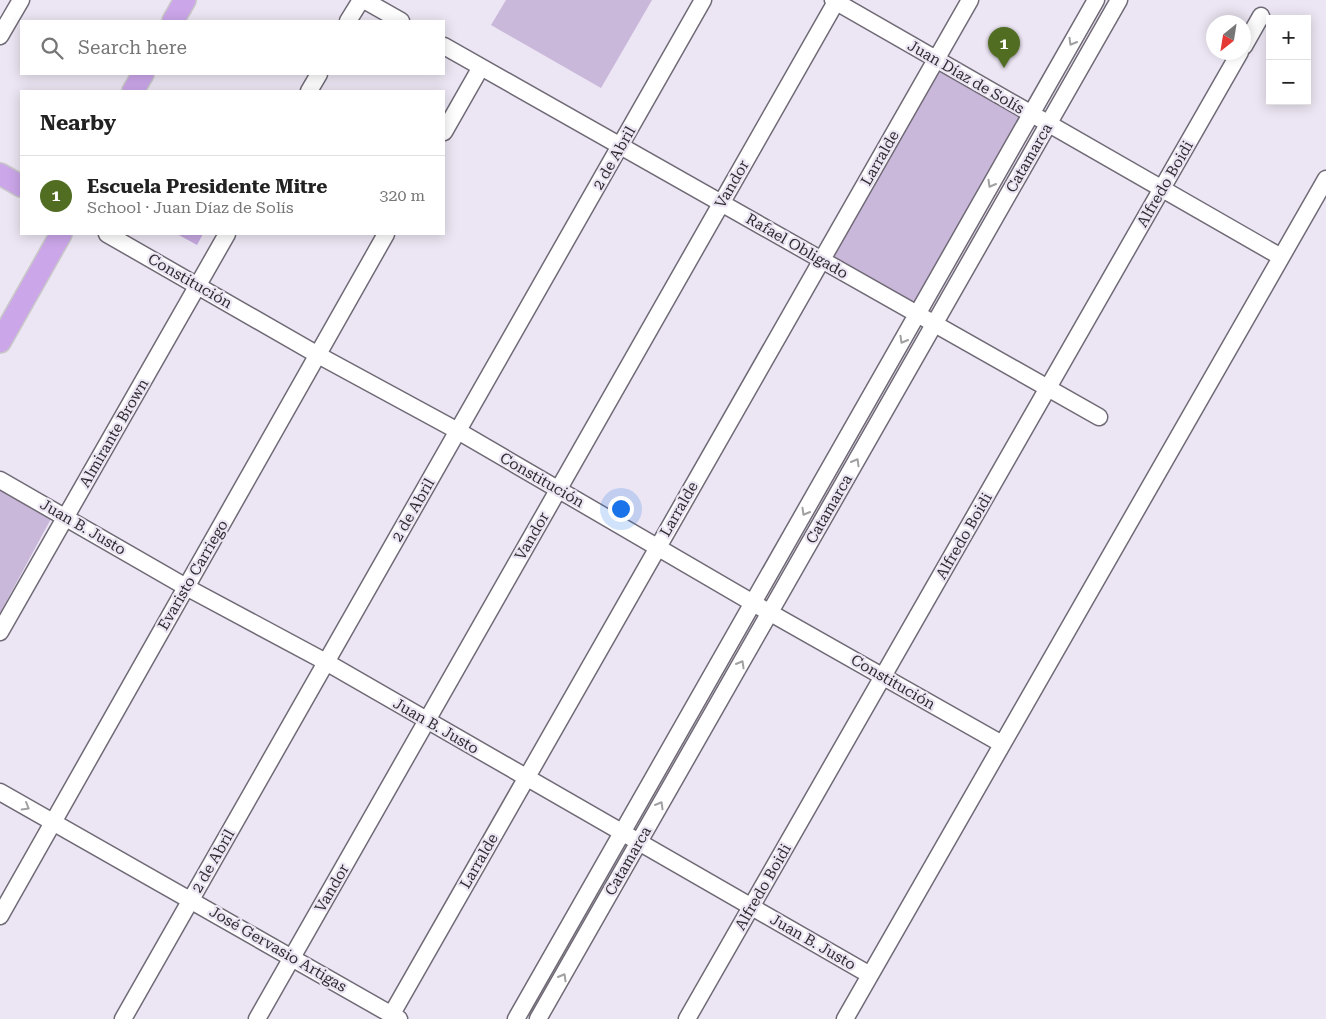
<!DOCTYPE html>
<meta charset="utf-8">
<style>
:root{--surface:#fff;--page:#f2f2f2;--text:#222;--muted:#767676;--line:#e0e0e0;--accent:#506d22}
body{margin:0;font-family:"Roboto Serif",serif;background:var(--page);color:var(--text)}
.controls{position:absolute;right:15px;top:15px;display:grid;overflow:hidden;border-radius:0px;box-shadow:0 2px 12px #0003}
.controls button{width:45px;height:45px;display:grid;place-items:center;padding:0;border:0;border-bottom:1px solid var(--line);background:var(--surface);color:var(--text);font:25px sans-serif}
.compass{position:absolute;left:1206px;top:15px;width:45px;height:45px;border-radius:50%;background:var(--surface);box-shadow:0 2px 12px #0003;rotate:210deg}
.you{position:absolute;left:620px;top:508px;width:18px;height:18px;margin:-12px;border:4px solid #fff;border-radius:50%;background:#1a73e8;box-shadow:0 0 0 8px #1a73e833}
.badge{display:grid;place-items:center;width:32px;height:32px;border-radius:50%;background:var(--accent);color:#fff;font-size:16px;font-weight:700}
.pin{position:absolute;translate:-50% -41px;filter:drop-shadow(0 1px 2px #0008)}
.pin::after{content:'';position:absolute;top:26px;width:18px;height:15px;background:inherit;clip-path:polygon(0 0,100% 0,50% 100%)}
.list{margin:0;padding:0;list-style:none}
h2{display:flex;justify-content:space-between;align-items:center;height:65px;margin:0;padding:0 20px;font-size:21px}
h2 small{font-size:16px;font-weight:400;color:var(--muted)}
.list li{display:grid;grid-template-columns:32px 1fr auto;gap:15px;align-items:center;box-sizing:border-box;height:80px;padding:0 20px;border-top:1px solid var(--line)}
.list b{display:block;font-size:19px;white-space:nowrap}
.list p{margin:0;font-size:16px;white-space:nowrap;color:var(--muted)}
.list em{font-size:16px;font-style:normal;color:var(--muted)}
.icon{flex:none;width:28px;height:28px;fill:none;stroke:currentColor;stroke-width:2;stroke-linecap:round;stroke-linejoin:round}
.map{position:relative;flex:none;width:1326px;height:1019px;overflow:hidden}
.search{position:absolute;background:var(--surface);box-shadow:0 2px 12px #0003;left:20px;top:20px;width:425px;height:55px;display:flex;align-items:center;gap:12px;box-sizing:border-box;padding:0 18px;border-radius:0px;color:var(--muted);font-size:19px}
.panel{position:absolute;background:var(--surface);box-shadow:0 2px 12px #0003;left:20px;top:90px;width:425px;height:145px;border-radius:0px}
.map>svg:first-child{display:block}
.green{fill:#c9b8da}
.building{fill:#c5a8df}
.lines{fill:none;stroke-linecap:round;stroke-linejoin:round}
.minor-casing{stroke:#706a76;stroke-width:19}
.major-casing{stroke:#c9c8c9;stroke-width:24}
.minor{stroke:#fff;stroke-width:16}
.major{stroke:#cba6e9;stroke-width:21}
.oneway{stroke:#a1a0a2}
.labels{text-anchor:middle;stroke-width:4.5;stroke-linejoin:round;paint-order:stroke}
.street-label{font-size:15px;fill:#2e2c31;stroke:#ece5f3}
</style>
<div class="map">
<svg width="1326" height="1019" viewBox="0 0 1326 1019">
<rect width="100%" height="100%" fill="#ece5f3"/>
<path class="green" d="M506 0H652L601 88 491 25Z
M937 69 1021 117 911 308 827 261Z
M0 489 52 517 0 613Z"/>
<path class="building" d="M177 234H203L197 245Z"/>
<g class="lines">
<defs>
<path id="minor" d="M364 0 401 21
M833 0 1281 257
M348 21 361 0
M0 36 21 0
M444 46 1099 417
M1244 46 1261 16
M309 91 319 74
M444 132 481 67
M107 234 318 355 458 431 753 603 1002 744
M0 480 186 587 326 662 870 975
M0 632 227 234
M0 792 399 1019
M0 916 386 234
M123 1019 703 0
M257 1019 837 0
M389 1019 970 0
M516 1019 1096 0
M538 1019 1119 0
M687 1019 1240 52
M845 1019 1326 179"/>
<path id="major" d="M173 21 185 0
M133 91 143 74
M0 174 21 186
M0 342 61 234"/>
</defs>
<use href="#minor" class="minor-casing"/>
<use href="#major" class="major-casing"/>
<use href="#minor" class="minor"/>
<use href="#major" class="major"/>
</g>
<defs><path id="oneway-chevron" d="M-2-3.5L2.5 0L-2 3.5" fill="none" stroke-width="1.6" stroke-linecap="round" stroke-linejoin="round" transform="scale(1.25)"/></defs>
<g class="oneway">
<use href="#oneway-chevron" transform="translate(1072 42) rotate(120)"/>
<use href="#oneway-chevron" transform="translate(991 184) rotate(120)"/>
<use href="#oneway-chevron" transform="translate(903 340) rotate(120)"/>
<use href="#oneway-chevron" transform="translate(856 462) rotate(-60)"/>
<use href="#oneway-chevron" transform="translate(805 512) rotate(120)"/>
<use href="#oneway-chevron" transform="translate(741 664) rotate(-60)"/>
<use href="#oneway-chevron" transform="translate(660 805) rotate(-60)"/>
<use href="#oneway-chevron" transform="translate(26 807) rotate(30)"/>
<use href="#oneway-chevron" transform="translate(563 977) rotate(-60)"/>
</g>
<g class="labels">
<g class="street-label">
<text transform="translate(966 77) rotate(30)" y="5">Juan Díaz de Solís</text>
<text transform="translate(614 158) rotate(-60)" y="5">2 de Abril</text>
<text transform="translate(880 158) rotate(-60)" y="5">Larralde</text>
<text transform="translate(1029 158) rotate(-60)" y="5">Catamarca</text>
<text transform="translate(732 184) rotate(-60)" y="5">Vandor</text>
<text transform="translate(1165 184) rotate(-60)" y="5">Alfredo Boidi</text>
<text transform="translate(797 246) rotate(30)" y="5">Rafael Obligado</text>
<text transform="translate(190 281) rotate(30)" y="5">Constitución</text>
<text transform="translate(114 433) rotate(-60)" y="5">Almirante Brown</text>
<text transform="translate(542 480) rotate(30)" y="5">Constitución</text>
<text transform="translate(679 509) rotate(-60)" y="5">Larralde</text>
<text transform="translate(829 509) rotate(-60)" y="5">Catamarca</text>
<text transform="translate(413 510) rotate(-60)" y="5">2 de Abril</text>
<text transform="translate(83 527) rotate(30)" y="5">Juan B. Justo</text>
<text transform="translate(532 536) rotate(-60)" y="5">Vandor</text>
<text transform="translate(964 536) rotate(-60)" y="5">Alfredo Boidi</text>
<text transform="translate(193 575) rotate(-60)" y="5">Evaristo Carriego</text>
<text transform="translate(893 682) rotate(30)" y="5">Constitución</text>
<text transform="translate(436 726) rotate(30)" y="5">Juan B. Justo</text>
<text transform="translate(213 861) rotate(-60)" y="5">2 de Abril</text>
<text transform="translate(479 861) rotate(-60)" y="5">Larralde</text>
<text transform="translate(628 861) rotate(-60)" y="5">Catamarca</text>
<text transform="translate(763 887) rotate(-60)" y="5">Alfredo Boidi</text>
<text transform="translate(332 888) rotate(-60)" y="5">Vandor</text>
<text transform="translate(813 942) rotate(30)" y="5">Juan B. Justo</text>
<text transform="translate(278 949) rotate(30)" y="5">José Gervasio Artigas</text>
</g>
</g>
</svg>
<div class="controls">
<button>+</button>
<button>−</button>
</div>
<svg class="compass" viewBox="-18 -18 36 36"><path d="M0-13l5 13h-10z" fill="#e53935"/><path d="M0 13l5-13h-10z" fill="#767676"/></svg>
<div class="you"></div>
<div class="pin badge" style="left:1004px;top:68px">1</div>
<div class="search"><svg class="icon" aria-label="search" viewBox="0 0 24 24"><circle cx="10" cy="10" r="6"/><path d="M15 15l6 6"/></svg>Search here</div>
<section class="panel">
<h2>Nearby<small></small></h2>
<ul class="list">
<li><span class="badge">1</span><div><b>Escuela Presidente Mitre</b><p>School · Juan Díaz de Solís</p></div><em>320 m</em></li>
</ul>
</section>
</div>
